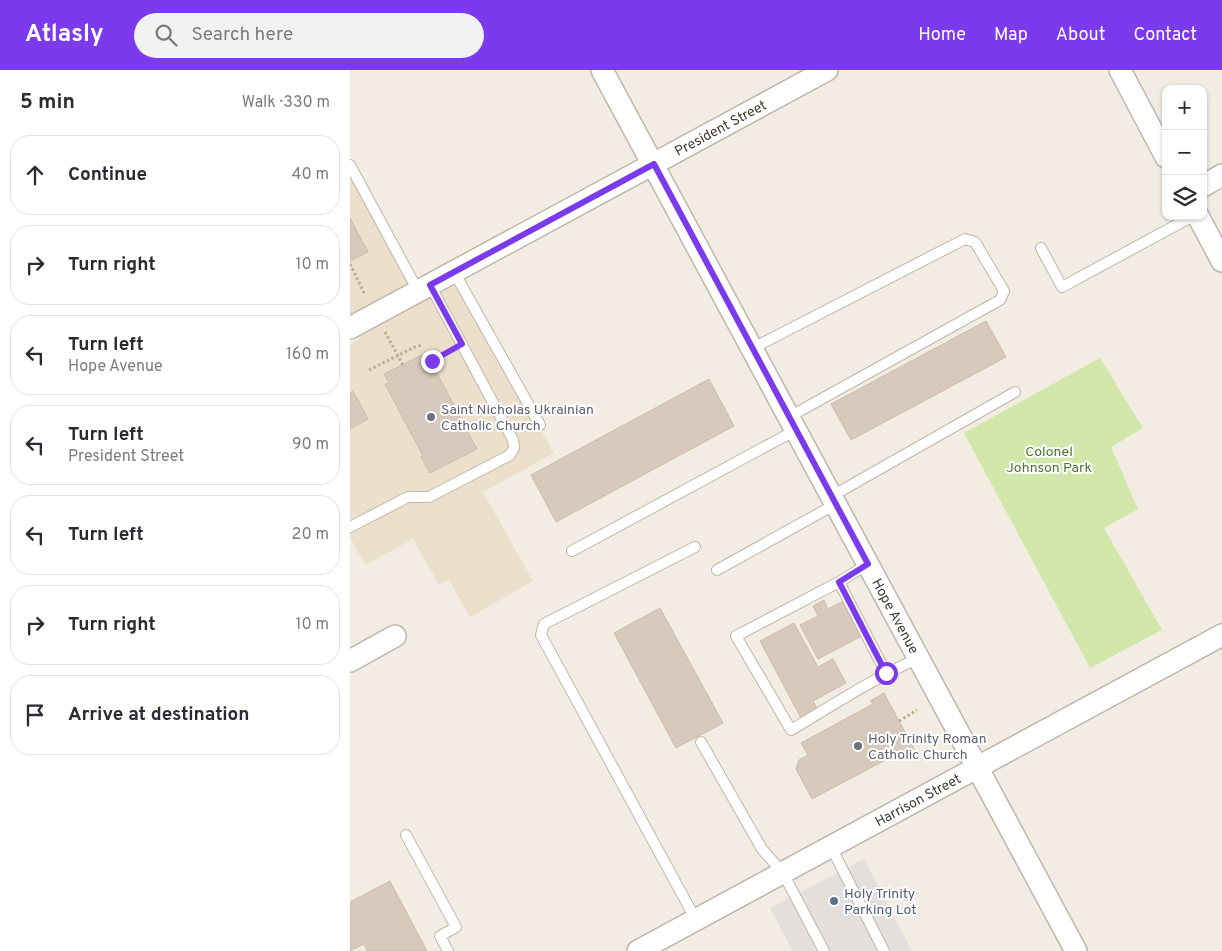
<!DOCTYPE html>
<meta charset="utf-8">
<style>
:root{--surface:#fff;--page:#f2f2f3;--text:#2b2b33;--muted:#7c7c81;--line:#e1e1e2;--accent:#7c3aed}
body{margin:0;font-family:Overpass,sans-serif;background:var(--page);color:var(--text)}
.controls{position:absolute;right:15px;top:15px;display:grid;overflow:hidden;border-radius:10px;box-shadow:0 1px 4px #0004}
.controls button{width:45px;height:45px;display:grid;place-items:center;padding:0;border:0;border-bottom:1px solid var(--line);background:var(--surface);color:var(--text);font:25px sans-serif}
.stop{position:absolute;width:15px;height:15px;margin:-11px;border:4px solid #7c3aed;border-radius:50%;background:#fff}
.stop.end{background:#7c3aed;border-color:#fff;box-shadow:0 1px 5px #0008}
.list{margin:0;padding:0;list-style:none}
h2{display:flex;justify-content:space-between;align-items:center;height:65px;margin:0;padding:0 20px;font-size:21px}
h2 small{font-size:16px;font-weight:400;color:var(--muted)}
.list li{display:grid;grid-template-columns:32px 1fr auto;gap:15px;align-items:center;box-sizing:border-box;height:80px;margin:0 10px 10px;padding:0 10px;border:1px solid var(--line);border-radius:20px}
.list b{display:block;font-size:19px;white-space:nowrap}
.list p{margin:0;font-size:16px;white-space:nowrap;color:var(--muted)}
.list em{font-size:16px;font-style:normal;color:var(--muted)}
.icon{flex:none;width:28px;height:28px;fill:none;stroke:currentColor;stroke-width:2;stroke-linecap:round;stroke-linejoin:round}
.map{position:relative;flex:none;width:872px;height:881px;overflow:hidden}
header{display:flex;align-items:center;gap:30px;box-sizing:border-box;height:70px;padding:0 25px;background:var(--accent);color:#fff}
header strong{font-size:24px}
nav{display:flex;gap:28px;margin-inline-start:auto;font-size:18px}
.search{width:350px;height:45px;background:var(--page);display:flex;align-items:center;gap:12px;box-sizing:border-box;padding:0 18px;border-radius:28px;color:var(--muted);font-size:19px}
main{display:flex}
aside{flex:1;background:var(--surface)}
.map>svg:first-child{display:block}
.education{fill:#ece0cc}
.green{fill:#d2e8aa}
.parking{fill:#e2dfdc}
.building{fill:#d7c9bb;stroke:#cfbdab}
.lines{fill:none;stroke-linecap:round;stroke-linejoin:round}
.lane-casing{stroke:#c0b6a8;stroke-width:12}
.street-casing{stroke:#c0b6a8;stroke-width:24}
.path{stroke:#c0ad96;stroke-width:3;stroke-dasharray:2.5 2.5;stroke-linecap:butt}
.lane{stroke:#fff;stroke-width:10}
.street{stroke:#fff;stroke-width:21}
.route{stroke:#7c3aed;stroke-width:6}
.worship-dot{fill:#6b7280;stroke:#fff;stroke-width:2}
.service-dot{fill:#5c6f8a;stroke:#fff;stroke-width:2}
.labels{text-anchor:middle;stroke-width:4;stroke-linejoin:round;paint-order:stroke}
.street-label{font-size:14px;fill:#443c33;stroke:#fff}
.worship-label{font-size:14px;fill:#5b616d;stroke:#fff;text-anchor:start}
.park-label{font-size:14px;fill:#4c7625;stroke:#fff}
.service-label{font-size:14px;fill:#4e5e75;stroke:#fff;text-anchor:start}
</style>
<header>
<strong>Atlasly</strong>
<div class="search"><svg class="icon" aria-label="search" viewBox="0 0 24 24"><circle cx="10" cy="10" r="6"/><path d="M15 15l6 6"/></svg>Search here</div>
<nav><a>Home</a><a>Map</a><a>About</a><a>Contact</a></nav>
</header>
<main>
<aside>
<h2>5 min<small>Walk · 330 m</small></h2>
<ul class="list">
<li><svg class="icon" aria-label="ahead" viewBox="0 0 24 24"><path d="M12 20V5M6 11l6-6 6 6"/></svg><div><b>Continue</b></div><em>40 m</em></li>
<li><svg class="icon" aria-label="right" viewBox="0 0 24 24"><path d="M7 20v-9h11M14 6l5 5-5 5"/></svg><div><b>Turn right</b></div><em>10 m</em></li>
<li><svg class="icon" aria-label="left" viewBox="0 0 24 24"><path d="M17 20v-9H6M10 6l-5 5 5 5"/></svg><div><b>Turn left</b><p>Hope Avenue</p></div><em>160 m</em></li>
<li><svg class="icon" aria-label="left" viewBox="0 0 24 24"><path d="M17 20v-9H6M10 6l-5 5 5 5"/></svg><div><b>Turn left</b><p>President Street</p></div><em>90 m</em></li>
<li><svg class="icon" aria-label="left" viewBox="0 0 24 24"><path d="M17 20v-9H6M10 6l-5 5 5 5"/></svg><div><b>Turn left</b></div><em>20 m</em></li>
<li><svg class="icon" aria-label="right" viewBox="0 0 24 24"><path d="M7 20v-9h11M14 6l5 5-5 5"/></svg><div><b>Turn right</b></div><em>10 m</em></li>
<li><svg class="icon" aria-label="arrive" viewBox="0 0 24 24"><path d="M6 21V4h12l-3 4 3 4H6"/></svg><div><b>Arrive at destination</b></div></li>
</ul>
</aside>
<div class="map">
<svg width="872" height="881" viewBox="0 0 872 881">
<rect width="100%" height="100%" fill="#f2ece3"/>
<path class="education" d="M0 105 71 230 107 211 204 383 133 422 183 511 120 547 99 510 89 515 63 469 15 495 0 467V274L10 268 0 249Z"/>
<path class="green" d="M750 288 793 358 761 377 788 439 754 458 812 560 740 598 614 363Z"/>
<path class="parking" d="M514 789 562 881H443L420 838Z"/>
<path class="building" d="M0 148 18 182 0 191Z
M636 251 656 287 501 370 481 334Z
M72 285 76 292 80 290 127 379 80 403 71 387 73 386 35 314 39 313 34 304Z
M359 309 384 356 206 452 181 405Z
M3 321 18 349 0 359V323Z
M474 530 478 539 494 531 512 566 468 589 450 555 468 546 463 536Z
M310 538 373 653 326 678 264 563Z
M444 553 468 597 483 589 496 613 463 631 468 640 451 648 410 571Z
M534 623 564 679 549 687 547 684 462 729 446 699 449 690 458 685 451 673 523 634 520 631Z
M40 811 77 881H17L14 874 0 881V832Z"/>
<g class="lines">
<defs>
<path id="lane" d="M0 95 68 221
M691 178 712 217 843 146
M104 202 190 355
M403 278 615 169 625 172 654 221 650 230 439 347
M482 426 665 322
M0 457 58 427H79L160 385 164 378 163 370 80 215
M345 477 194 554 191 565 346 850
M222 481 446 360
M518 494 489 512 386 566 441 660C483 635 524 608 569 588
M367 500 486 434
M489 512 536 603
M351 672 412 779 433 803 474 881
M56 765 106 857 90 866 98 881
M481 777 534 881"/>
<g id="street">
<path id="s1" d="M252 0 726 881"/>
<path d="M770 0 816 87"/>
<path d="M853 116 872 105"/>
<path d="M848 146 872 191"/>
<path id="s2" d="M0 258 477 0"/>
<path d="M0 591 45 566"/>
<path id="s3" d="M288 881 872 565"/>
</g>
</defs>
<use href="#lane" class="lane-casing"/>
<use href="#street" class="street-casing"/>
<path class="path" d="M0 194 15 225
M35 262 53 295
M81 291 101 280
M19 300 65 277 73 275
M549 651 567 640"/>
<use href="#lane" class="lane"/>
<use href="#street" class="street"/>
</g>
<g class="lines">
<path class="route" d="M82 291 112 274 80 215 304 94 518 494 489 512 536 603"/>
</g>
<g class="worship-dot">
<circle cx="81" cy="347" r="5"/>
<circle cx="508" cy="676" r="5"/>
</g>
<circle class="service-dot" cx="484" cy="831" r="5"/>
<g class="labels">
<g class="street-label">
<text dy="5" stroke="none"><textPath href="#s2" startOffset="421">President Street</textPath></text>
<text dy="5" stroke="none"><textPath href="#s1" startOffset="620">Hope Avenue</textPath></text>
<text dy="5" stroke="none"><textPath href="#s3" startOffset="318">Harrison Street</textPath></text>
</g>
<g class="worship-label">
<text x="91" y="344">Saint Nicholas Ukrainian<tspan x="91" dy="16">Catholic Church</tspan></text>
<text x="518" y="673">Holy Trinity Roman<tspan x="518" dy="16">Catholic Church</tspan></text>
</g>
<g class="park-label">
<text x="699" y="386">Colonel<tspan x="699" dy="16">Johnson Park</tspan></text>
</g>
<g class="service-label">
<text x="494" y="828">Holy Trinity<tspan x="494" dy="16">Parking Lot</tspan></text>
</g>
</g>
</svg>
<div class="controls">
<button>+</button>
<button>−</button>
<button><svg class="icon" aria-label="layers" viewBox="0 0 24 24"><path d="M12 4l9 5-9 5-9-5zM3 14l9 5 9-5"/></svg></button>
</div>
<div class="stop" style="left:536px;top:603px"></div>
<div class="stop end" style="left:82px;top:291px"></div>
</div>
</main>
